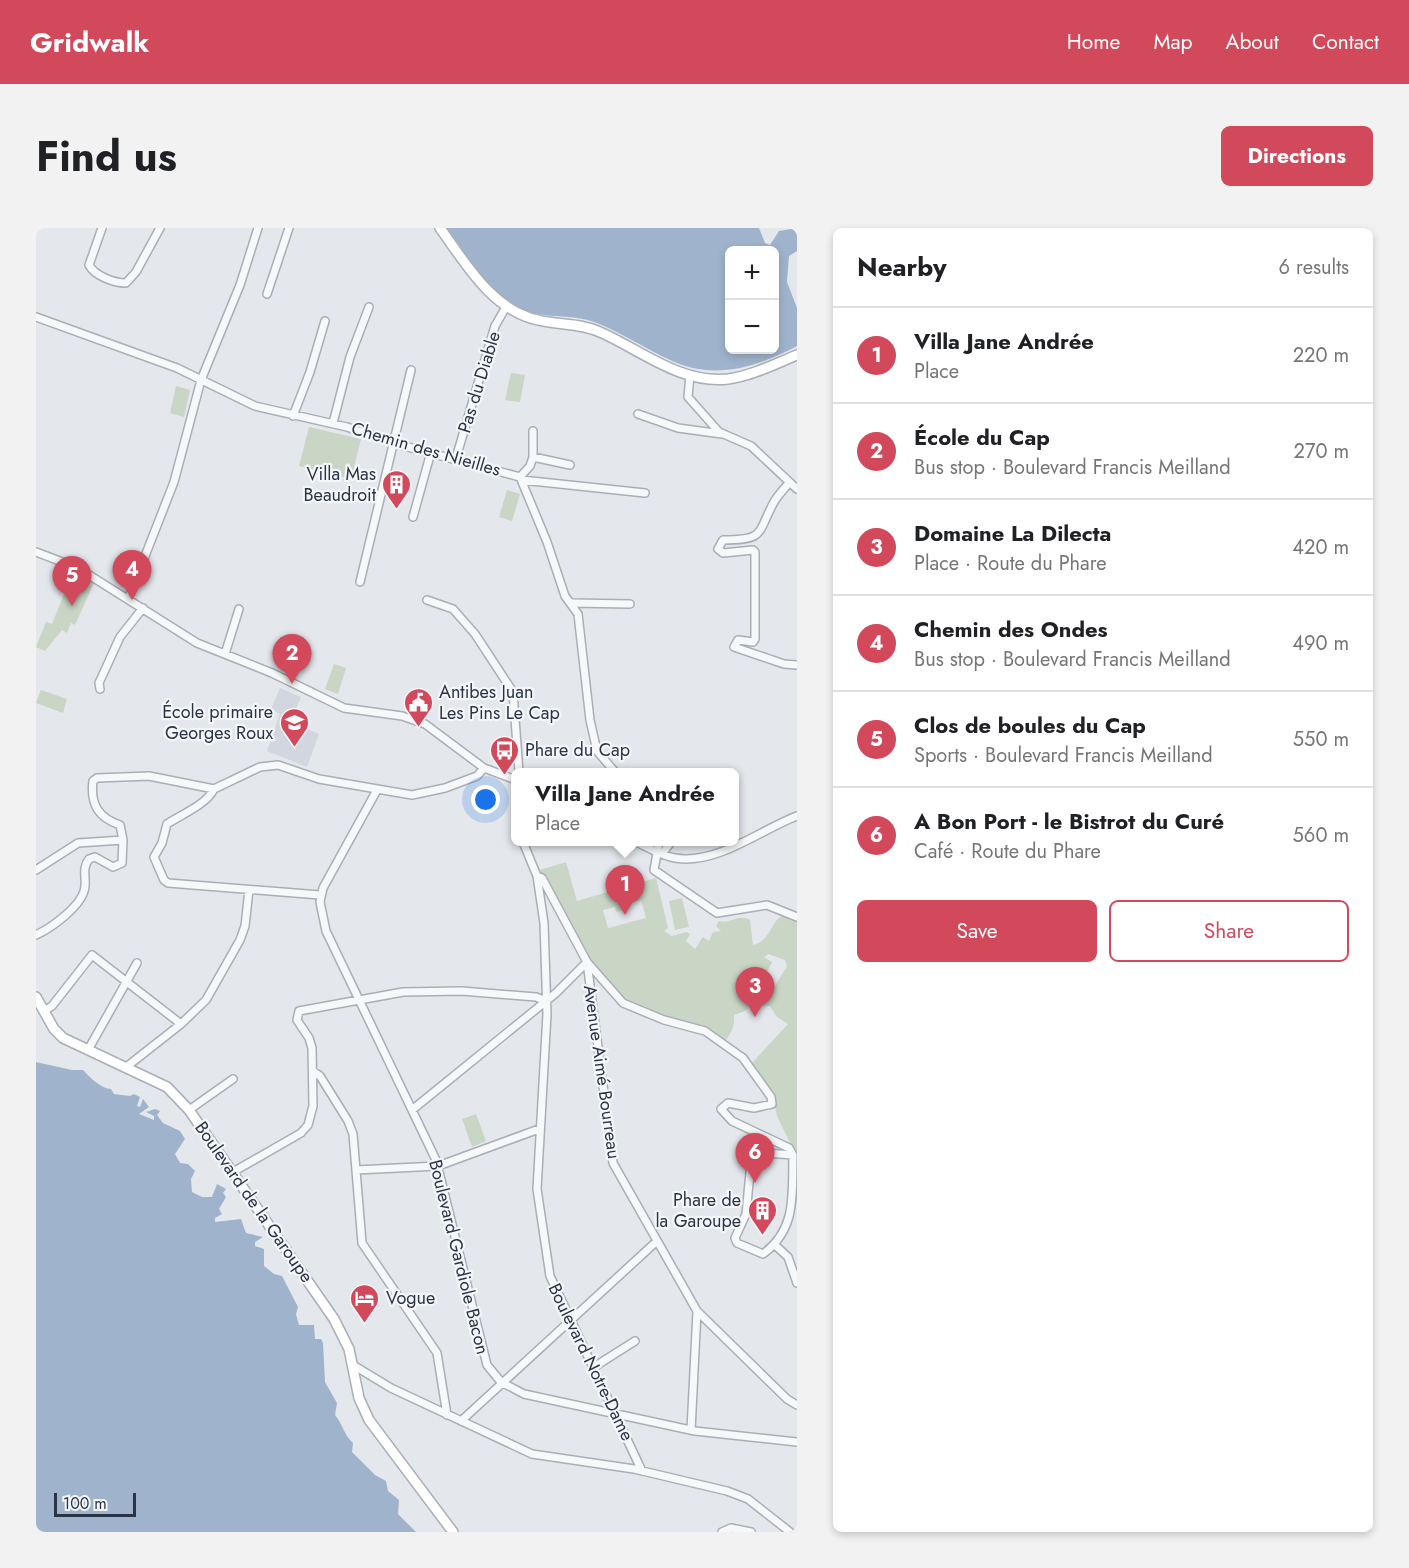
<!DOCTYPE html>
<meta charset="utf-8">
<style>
:root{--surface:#fff;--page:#f2f2f2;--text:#202124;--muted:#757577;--line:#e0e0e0;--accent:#d1495b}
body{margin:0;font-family:Jost,sans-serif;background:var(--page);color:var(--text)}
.controls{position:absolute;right:18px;top:18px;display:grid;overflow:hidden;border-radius:9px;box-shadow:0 3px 9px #0003}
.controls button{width:54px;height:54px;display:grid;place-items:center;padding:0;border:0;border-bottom:2px solid var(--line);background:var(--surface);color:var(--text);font:30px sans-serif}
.scale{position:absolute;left:18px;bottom:15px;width:82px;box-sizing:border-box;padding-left:6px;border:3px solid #2b3445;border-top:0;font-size:16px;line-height:21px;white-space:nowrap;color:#2b3445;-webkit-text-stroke:4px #f4f6f9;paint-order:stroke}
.you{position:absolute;left:450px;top:572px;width:21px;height:21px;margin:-15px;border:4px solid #fff;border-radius:50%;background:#1a73e8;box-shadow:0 0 0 9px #1a73e833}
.badge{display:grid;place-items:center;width:39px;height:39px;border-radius:50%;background:var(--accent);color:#fff;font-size:20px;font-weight:700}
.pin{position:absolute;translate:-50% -50px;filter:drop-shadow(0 2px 3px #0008)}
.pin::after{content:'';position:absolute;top:32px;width:21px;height:18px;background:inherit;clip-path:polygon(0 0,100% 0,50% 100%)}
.popup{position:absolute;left:475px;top:540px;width:228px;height:78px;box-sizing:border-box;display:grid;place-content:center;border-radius:9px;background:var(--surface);filter:drop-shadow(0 2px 4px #0005);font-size:20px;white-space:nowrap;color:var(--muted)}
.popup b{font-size:22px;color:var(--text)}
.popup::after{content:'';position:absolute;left:50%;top:100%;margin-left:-12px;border:12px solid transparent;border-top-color:var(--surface)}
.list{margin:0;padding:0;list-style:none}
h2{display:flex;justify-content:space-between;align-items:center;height:78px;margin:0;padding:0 24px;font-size:26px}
h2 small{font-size:20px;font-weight:400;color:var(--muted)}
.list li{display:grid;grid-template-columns:39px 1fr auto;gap:18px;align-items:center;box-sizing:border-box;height:96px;padding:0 24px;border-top:2px solid var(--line)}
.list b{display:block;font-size:22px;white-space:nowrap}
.list p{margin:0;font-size:20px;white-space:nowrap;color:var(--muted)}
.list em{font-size:20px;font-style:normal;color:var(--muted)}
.actions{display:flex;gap:12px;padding:18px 24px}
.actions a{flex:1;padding:14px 0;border:2px solid var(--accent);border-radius:9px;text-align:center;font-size:21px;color:var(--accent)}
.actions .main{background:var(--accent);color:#fff}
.map{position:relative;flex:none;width:761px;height:1304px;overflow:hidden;border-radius:9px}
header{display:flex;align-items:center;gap:36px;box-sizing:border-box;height:84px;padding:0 30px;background:var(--accent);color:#fff}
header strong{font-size:28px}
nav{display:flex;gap:33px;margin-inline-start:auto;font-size:21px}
.intro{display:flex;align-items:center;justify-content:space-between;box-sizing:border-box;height:144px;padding:0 36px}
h1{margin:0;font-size:42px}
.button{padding:15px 27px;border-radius:9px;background:var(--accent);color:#fff;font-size:21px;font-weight:700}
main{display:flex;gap:36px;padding:0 36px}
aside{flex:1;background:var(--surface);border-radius:9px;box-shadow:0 3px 9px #0003}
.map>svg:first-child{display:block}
.built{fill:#d2d6de}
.green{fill:#c9d6c5;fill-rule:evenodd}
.water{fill:#9fb4cc;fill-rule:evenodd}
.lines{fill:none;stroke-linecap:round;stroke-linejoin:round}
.street-casing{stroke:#a9aeb7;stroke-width:10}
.secondary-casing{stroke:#a9aeb7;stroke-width:12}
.street{stroke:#f7f8fa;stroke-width:7}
.secondary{stroke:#fff;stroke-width:9}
.labels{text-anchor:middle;stroke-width:4.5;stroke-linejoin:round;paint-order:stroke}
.street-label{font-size:18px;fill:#2b3445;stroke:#f4f6f9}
.poi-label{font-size:18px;fill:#2b3445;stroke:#f4f6f9;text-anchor:end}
</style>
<header>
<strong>Gridwalk</strong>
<nav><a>Home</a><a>Map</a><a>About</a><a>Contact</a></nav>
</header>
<div class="intro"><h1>Find us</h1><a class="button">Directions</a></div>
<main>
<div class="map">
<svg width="761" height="1304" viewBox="0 0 761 1304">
<rect width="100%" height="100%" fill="#e4e7ec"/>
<path class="built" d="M244 460 265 469 255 493 283 506 271 539 231 523 244 486 235 481Z"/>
<path class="green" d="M475 145 489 147 484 174 469 172Z
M140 158 154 162 148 189 134 185Z
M273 199 325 211 315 251 263 238Z
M471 262 484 266 476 293 463 289Z
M35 342 58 355 39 397 35 395 31 405 26 402 9 423 0 419 10 394 16 396 35 349 32 347Z
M298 436 310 440 302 466 289 461Z
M5 462 31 471 27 485 0 475Z
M530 634 541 673 620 650 632 700 628 703 636 708 651 704 654 706 650 713 659 721 667 709 673 713 677 704 685 703 680 698 683 693C694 696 703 685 714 692L717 717C735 713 734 694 747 687L761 694V945L757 921 741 888 737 868 714 837 752 796 740 788 734 778H712L711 782 698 787C699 798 696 803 690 812L684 813 669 803 596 780 551 734 534 695 504 642ZM605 672 610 690 572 700 567 682 579 679 580 684 593 681 592 675ZM732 726 749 732 751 738 737 761 726 755 736 734 728 729Z
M646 670 653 699 639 702 633 673Z
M440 886 450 913 436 919 426 891Z"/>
<path class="water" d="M411 0H723L729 15 734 17 743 3 761 0V23L753 28 751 54 761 80V118C721 139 678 153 634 132 610 121 586 105 561 95 534 84 502 93 476 77 448 60 430 26 411 0ZM694 22H738V122H694Z
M0 834 36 842H47C54 850 66 861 75 861L78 866 94 868 98 866 104 869 101 878 104 879 107 871 113 879 103 886 118 892V888L110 884 119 881 124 883 121 887 127 895 144 903 149 911 139 926 144 935 152 936 159 943 155 951 156 964 166 969H176L181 956 190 961 187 965 190 969 183 981 186 986 179 990V994L205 991 210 1005 227 1009 219 1014V1018L228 1021V1038L238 1046 246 1048 262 1079 260 1086 263 1097H278L279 1111H285L287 1115 289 1154 301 1175 299 1187C307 1196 307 1206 317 1215L316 1224 339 1247 350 1253 352 1263 363 1272 362 1286 380 1304H0Z"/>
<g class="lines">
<defs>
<path id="street" d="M66 0 53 37C59 48 78 55 90 55L100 44 124 0
M231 66 253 0
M0 89 141 140 219 178 311 199 357 215 484 249 511 314 529 368 542 386 554 492 561 523 579 544
M654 147 652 169 683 204 715 218 761 261
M602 186 642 200 686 206
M257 188 274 144 289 93
M297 195 314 129 333 79
M497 229V203
M420 230 459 98 470 79
M484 249 494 238 497 229 534 237
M486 252 609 265
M753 255C748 261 742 267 738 274 721 305 730 312 687 312L682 321 687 325 717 322 719 324V411L717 414 702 412 698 419 748 436 761 437
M377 289 395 224
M0 324 42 340 161 415 236 445 308 480 366 488 389 496 448 540 480 552
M324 354 375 142
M93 369 138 254 165 152 204 57 222 0
M391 372 417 381 439 406 477 464 483 544
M536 375 594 376
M189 426 203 381
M64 461 63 455 84 409 107 380
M480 556V563
M178 561C170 577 146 586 131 596L126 615 118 629 128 652 132 655 284 667
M341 562 287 660 284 674 290 703 400 932 451 1137 465 1154 488 1166 659 1203 761 1214
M487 614 501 648 508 695 511 786 501 961 514 1048 606 1243
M600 614C612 619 625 628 639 630 681 637 724 602 761 588
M623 614 618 642 681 685 731 677 761 689
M626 626 635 614
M0 642 42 615 87 612 84 597C63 590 54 577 57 553L61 550 113 548 178 561 224 539 242 537 283 551 376 567 409 560 441 548 448 540
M501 648 506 650 551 734 587 775 628 792 669 803 707 830 735 869 736 876 718 880 692 875 685 881 696 893 753 920 757 927C756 967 761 1001 727 1026L701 1015 699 1010 710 986 716 924 757 927
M0 707C15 700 48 677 49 658 50 648 46 640 53 631L59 629 77 639 86 635 87 612
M551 734 577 935 661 1083 751 1171 761 1177
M8 783 16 778 56 727 145 796
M52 822 101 735
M89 840 145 796 170 772 204 712 209 698 213 662
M278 844 284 848 312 893 317 906 326 1015 401 1125 411 1187
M153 882 197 851
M376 882 520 765 551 734
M320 942 402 938 503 901
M197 944 265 905 272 897 277 878 276 820 273 810 261 792 263 783 367 764 426 763 500 769 510 773
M740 1018 752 1029 761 1055
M317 1137 355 1160 496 1226 598 1241 691 1263 712 1271 754 1304
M558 1139 599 1113
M425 1193 621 1013
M655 1202 661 1083
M686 1304 695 1300 715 1304"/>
<path id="secondary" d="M404 0C430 36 456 82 502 92 522 97 545 95 564 104 605 122 644 156 692 151 715 148 739 136 761 127
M0 769 18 801 27 810 131 859 153 882 298 1091 313 1121 323 1170 333 1192 417 1304"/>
</defs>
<use href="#street" class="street-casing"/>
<use href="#secondary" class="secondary-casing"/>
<use href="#street" class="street"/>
<use href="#secondary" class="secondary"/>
</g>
<defs>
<symbol id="building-pin" viewBox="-11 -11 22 30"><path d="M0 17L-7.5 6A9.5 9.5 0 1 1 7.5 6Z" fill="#d1495b" stroke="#f4f6f9"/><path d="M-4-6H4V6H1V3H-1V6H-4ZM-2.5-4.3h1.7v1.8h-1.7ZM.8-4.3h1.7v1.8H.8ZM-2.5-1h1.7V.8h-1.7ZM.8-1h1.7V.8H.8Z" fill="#fff"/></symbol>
<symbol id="civic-pin" viewBox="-11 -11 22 30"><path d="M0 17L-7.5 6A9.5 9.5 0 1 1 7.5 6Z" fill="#d1495b" stroke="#f4f6f9"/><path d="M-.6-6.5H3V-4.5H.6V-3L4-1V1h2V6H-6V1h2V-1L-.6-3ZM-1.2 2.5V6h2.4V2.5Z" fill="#fff"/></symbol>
<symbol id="school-pin" viewBox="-11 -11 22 30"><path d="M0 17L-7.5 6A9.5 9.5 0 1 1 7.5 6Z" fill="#d1495b" stroke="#f4f6f9"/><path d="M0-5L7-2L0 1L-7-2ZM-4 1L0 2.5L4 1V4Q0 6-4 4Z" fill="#fff"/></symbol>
<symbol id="bus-pin" viewBox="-11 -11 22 30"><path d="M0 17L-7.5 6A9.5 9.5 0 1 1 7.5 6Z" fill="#d1495b" stroke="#f4f6f9"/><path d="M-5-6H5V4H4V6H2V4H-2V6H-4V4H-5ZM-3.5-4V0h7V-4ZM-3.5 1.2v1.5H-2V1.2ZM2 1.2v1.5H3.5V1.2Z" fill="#fff"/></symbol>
<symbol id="hotel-pin" viewBox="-11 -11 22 30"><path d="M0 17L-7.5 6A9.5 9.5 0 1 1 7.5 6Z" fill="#d1495b" stroke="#f4f6f9"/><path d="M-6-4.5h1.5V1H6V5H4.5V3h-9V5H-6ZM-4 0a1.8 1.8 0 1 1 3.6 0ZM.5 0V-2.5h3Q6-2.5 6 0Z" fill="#fff"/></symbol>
</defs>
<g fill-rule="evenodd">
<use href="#building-pin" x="344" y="240" width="33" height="45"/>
<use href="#civic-pin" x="366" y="458" width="33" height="45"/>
<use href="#school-pin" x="242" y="478" width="33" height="45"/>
<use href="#bus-pin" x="452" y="506" width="33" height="45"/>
<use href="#building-pin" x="710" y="966" width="33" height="45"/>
<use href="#hotel-pin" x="312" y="1054" width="33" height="45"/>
</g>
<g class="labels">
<g class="street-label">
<text transform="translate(443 154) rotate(-73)" y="6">Pas du Diable</text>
<text transform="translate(390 221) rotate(16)" y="6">Chemin des Nieilles</text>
<text transform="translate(566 844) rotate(82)" y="6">Avenue Aimé Bourreau</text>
<text transform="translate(218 974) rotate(55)" y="6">Boulevard de la Garoupe</text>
<text transform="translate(423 1029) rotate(76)" y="6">Boulevard Gardiole Bacon</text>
<text transform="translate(555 1134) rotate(64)" y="6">Boulevard Notre-Dame</text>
</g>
<g class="poi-label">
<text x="340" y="252">Villa Mas<tspan x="340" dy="21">Beaudroit</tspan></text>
<text x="403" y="470" text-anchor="start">Antibes Juan<tspan x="403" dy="21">Les Pins Le Cap</tspan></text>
<text x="237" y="490">École primaire<tspan x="237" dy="21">Georges Roux</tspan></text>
<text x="489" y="528" text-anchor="start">Phare du Cap</text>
<text x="705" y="978">Phare de<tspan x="705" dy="21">la Garoupe</tspan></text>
<text x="350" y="1076" text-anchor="start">Vogue</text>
</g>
</g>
</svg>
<div class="controls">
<button>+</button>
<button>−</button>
</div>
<div class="scale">100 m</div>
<div class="you"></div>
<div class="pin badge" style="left:589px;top:687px">1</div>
<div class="popup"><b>Villa Jane Andrée</b>Place</div>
<div class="pin badge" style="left:256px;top:456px">2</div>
<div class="pin badge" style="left:719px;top:789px">3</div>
<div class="pin badge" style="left:96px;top:372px">4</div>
<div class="pin badge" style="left:36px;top:378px">5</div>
<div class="pin badge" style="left:719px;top:955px">6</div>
</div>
<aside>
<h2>Nearby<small>6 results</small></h2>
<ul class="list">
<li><span class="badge">1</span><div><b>Villa Jane Andrée</b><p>Place</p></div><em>220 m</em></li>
<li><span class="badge">2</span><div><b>École du Cap</b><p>Bus stop · Boulevard Francis Meilland</p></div><em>270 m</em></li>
<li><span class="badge">3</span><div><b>Domaine La Dilecta</b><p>Place · Route du Phare</p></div><em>420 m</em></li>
<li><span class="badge">4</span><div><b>Chemin des Ondes</b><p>Bus stop · Boulevard Francis Meilland</p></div><em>490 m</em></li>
<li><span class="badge">5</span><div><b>Clos de boules du Cap</b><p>Sports · Boulevard Francis Meilland</p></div><em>550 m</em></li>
<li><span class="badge">6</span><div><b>A Bon Port - le Bistrot du Curé</b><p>Café · Route du Phare</p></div><em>560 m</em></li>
</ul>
<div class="actions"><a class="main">Save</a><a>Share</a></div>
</aside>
</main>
